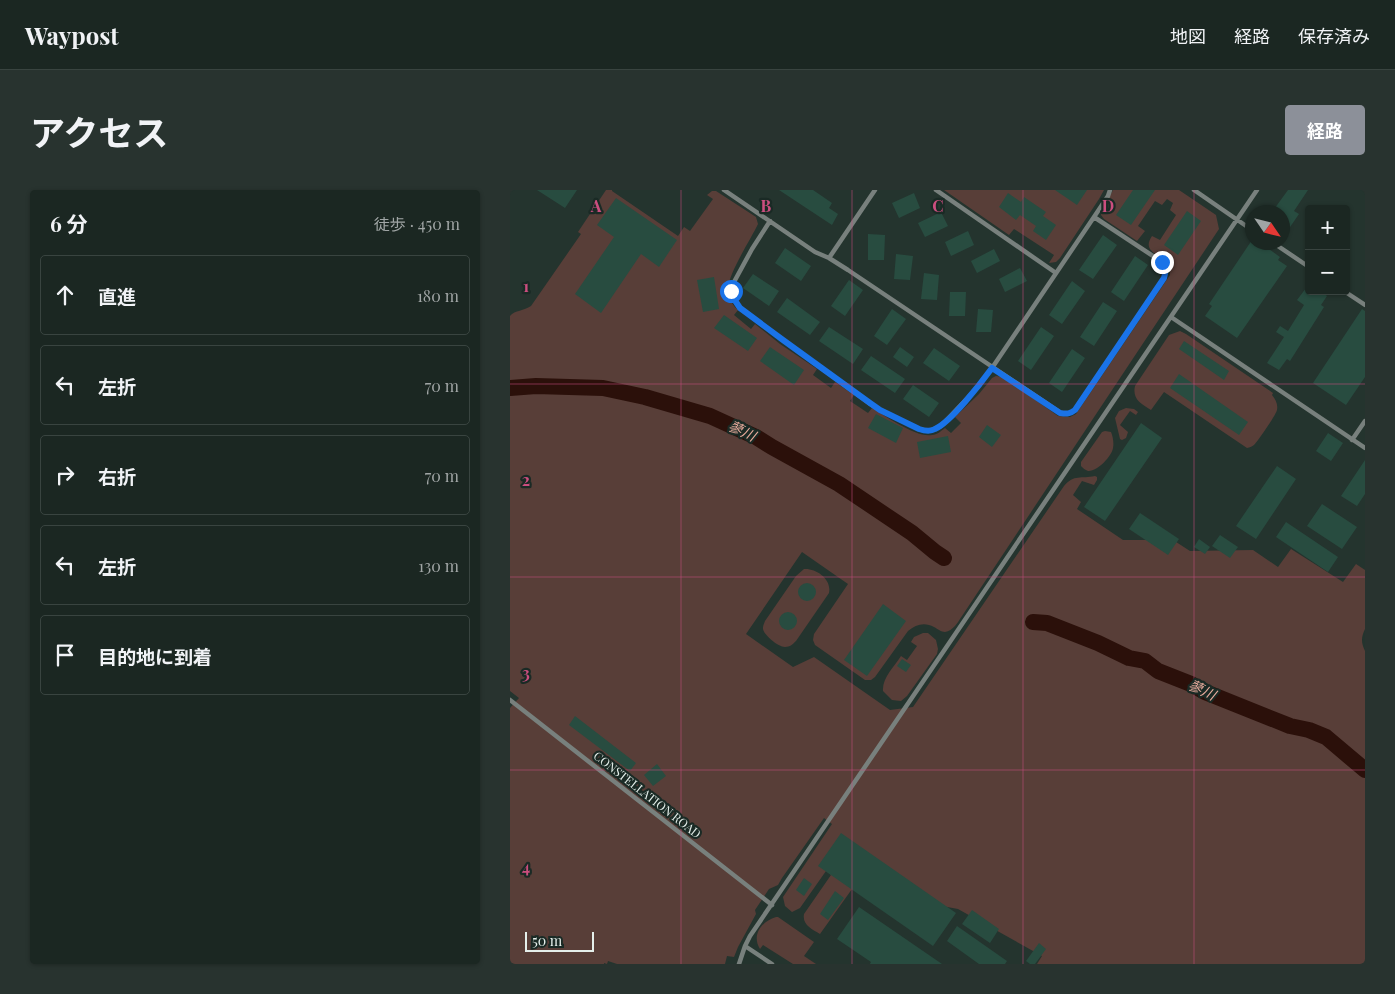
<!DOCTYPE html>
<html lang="ja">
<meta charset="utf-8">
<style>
:root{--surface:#1b2722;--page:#28332f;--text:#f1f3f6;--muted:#a0a5a5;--line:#394440;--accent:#8c9099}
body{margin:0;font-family:"Playfair Display","Noto Sans JP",serif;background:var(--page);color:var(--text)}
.controls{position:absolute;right:15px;top:15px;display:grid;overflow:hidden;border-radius:5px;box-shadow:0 1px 4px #0004}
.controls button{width:45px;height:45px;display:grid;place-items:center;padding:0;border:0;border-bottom:1px solid var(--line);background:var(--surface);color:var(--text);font:25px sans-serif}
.compass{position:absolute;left:735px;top:15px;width:45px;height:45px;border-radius:50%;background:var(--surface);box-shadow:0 1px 4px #0004;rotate:125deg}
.scale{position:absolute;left:15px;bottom:12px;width:69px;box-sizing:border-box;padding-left:5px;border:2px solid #e5efeb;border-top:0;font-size:14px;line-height:18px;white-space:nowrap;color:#e5efeb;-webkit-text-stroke:4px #1a2a25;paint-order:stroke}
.stop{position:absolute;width:15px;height:15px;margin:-11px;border:4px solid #1a73e8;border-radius:50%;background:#fff}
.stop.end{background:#1a73e8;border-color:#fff;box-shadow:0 1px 5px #0008}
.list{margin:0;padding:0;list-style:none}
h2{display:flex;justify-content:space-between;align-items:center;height:65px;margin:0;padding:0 20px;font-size:21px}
h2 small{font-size:16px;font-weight:400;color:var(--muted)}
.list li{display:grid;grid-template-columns:32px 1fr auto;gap:15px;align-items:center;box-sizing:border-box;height:80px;margin:0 10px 10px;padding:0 10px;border:1px solid var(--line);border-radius:5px}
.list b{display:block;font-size:19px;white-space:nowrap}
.list em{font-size:16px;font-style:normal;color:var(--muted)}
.icon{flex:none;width:28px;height:28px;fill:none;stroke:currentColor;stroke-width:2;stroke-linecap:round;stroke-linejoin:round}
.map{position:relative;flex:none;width:855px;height:774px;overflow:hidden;border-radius:5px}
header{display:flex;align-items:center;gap:30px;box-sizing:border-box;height:70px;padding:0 25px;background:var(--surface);border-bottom:1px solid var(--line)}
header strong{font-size:24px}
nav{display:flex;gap:28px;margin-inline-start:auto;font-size:18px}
.intro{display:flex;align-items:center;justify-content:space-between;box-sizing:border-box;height:120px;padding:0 30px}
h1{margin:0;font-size:35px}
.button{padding:12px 22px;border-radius:5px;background:var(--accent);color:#fff;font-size:18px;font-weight:700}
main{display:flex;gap:30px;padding:0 30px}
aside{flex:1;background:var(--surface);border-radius:5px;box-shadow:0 1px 4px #0004}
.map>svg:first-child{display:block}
.green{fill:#583e38}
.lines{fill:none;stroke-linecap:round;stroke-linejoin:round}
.river{stroke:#2b100a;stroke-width:16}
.building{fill:#284c40}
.lane{stroke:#78807d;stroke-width:4.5}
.route{stroke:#1a73e8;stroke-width:6}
.grid{fill:none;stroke:#cb4e7f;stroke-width:1;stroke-opacity:0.55}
.labels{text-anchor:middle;stroke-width:4.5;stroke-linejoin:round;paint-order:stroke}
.street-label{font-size:12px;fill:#e5efeb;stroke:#1a2a25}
.water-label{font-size:14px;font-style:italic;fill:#ebad9e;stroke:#1a2a25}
.grid-label{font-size:16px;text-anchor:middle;font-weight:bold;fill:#cb4e7f;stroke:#1a2a25;stroke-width:4.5;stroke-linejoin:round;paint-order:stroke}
</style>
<header>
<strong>Waypost</strong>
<nav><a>地図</a><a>経路</a><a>保存済み</a></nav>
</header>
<div class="intro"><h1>アクセス</h1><a class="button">経路</a></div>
<main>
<aside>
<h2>6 分<small>徒歩 · 450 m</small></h2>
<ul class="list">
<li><svg class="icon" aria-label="ahead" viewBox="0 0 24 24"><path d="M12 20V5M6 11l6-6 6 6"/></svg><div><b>直進</b></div><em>180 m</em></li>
<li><svg class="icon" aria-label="left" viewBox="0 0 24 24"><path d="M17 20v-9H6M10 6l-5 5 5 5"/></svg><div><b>左折</b></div><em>70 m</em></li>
<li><svg class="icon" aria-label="right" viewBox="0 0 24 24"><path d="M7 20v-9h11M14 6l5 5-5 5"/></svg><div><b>右折</b></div><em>70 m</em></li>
<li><svg class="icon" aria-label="left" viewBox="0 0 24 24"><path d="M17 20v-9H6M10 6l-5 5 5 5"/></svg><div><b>左折</b></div><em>130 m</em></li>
<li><svg class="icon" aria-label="arrive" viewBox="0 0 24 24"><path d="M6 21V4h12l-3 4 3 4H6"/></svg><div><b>目的地に到着</b></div></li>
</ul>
</aside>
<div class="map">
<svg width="855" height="774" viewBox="0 0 855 774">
<rect width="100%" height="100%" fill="#24342e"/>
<path class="green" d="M96 0H102V1L168 46 174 37 180 41 203 9 197 5 202 1H206L246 27 248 34C241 49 218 84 218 99 218 107 222 115 228 120L224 125 241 139 245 134 270 154 307 179 303 185 321 198 325 192 344 205 340 211 358 223 362 218C376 226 406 248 422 245 427 245 431 241 435 238L441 243 451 233 445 227 469 204 482 188 486 186 493 187 548 226 560 227 566 224 660 85V75C650 64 631 62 642 46L650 50 666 25 660 20 663 13 657 9 652 15 645 11 628 36 635 41 627 51 594 29 591 25 592 20 603 0H669L706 25 709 39 452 426C448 432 443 441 435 442 431 442 428 439 424 437 415 432 406 434 398 441L365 487 361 490H355L305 455 303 450 304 444 338 394 292 362 236 444 283 477 304 467 380 520 403 517 554 296C564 284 571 289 585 286L587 287V290L584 295 572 291 563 305 571 312 567 319 613 350H663L680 361 743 360 768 377 781 359 833 392 846 374 855 380V439C851 447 851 453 855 461V774H527L532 766 448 719 342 699 310 744C302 739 292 735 294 724L321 685 316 681 290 718 282 722 275 716 273 707 322 634 314 628 272 688 268 695 259 699 245 720 246 724 228 757 224 767 217 766 215 774H107L98 771 97 774 94 773V774H0V518L9 508 0 501V126C5 120 14 121 21 116L71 44 68 42Z
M434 0H594L589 9 550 68 546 72 539 73 544 65 504 39 499 45Z
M670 141 676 144 763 203 762 205C766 210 768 214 767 220 766 225 748 251 744 255 741 257 740 257 737 258L654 202 641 220C631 214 622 209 625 196L659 145Z
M616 218 624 219 628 222 626 225 620 221 610 235 618 242 616 248 612 250 610 249 605 228 609 221Z
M595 241 601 242C603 247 604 253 603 258 602 266 587 282 578 281 575 280 573 278 571 276V272L592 242Z
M294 379C306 378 322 389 319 403L286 451C283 454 280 457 275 457 268 457 254 445 253 439 253 435 254 434 255 431L286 386Z
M413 443H418L426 450 428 459 427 464 397 506 391 511 382 510 373 501C372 488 384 477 391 466L397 470 407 456 401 452 404 447Z
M266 727H268L304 752 294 766 306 774H283L253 755 250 759C241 745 252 731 266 727Z"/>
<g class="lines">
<path class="river" d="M0 198 26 196 93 198 135 207 200 226 246 247 262 257 329 294 402 343 425 362 434 368
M523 432 537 433 588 453 619 468 635 471 648 481 681 494 695 502 780 536 799 540 816 547 855 580"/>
</g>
<path class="building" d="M27 0H67L55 18Z
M269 0H303L322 13 319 18 328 24 322 35Z
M545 0H577L567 15Z
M623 0H645L621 35 606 25Z
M778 0H798L784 21 789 24 778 40 772 36V22H762Z
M404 3 410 18 389 28 382 13Z
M498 3 511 12 514 7 536 22 533 26 546 35 536 50 523 41 526 36 510 25 506 30 489 17Z
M106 8 167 50 149 77 131 64 91 123 65 104 104 47 87 35Z
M677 21 691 31 668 65 654 55Z
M431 22 438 36 415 47 408 33Z
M458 41 464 55 441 66 435 52Z
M358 44 375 45 374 70H358Z
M593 45 607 55 583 89 569 80Z
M742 50V52H749L770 67 768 70 777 76 727 148 695 126 702 116 699 114Z
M275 58 301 76 291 91 265 73Z
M484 59 490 71 467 83 461 71Z
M386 64 403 66 400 90 384 89Z
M625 66 638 75 614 111 601 102Z
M510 78 517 91 495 102 489 89Z
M414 83 429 85 427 110 411 109Z
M243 84 269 101 259 116 233 98Z
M204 87 209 119 193 122 187 90Z
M339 90 353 100 335 126 321 116Z
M562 91 575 101 552 134 539 125Z
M796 98H799V101H811L817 106 811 115 814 117 780 171 777 169 769 180 757 173 774 147 766 142 770 136 778 141 794 115 787 110Z
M440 102H456L455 126H439Z
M277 108 310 132 300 145 267 122Z
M593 112 607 121 584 156 570 147Z
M382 119 396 129 377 155 364 146Z
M468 119 483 120 481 142H466Z
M852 119 855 121V187L836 215 803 193Z
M214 125 247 148 238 161 204 138Z
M319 137 353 159 343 174 309 151Z
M531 137 544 146 521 180 508 171Z
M674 151 719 181 714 190 669 159Z
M260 157 294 180 284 195 250 171Z
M390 157 404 167 397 177 383 167Z
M424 158 450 176 439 191 413 173Z
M562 159 575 168 552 202 539 193Z
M361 166 395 189 385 203 351 180Z
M669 184 738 232 729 245 660 198Z
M403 195 429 213 419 227 393 209Z
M366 224 393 238 386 253 358 238Z
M631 233 652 248 595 331 574 317Z
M477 235 491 245 482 257 469 247Z
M818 243 833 253 821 271 806 261Z
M438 246 441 262 410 268 407 252Z
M855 270V304L847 316 831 306Z
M767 276 786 289 746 349 726 336Z
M812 314 847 337 832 359 797 336Z
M630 323 669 349 658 365 619 339Z
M776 332 828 367 818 382 766 347Z
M710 345 728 357 720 368 702 356Z
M689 349 700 357 695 364 684 357Z
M288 402a9 9 0 1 1 18 0a9 9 0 1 1-18 0Z
M373 414 396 431 357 486 334 470Z
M269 431a9 9 0 1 1 18 0a9 9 0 1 1-18 0Z
M392 469 401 475 396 482 387 476Z
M65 526 126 573 120 581 59 535Z
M147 574 156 586 143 596 134 585Z
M331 643 446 723 423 756 308 676Z
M294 688 302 694 294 706 286 700Z
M325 701 334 708 318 730 310 724Z
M349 717 432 774H360L361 772 327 749Z
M462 720 489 739 480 753 452 734Z
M447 736 497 771 495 774H469L437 751Z
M529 753 536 759 525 774H520L516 771Z"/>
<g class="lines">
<path class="lane" d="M214 0 305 62 319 68 338 80 551 223C557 224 560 224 565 220L654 88C656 81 657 78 652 72L584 27
M426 0 546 83
M684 0 742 40
M260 31 242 59 224 92 221 101 224 109 230 118 273 150 359 213 370 220 409 239C418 242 423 240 431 236L467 198 482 178 584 27 598 6 600 0
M762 52 799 77
M319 68 365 0
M834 101 855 115
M661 127 855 258
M842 250 855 231
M0 510 262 715
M235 756 262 774
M229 774 235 756 240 746 747 0"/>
</g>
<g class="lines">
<path class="route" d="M221 101 224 109 230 118 273 150 360 213 370 220 409 239C415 241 420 242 425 239 441 232 471 193 482 178L550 223C557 224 560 224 565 220L654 88C656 81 656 78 652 72"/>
</g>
<path class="grid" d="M171 0V774M342 0V774M513 0V774M684 0V774M0 194H855M0 387H855M0 580H855"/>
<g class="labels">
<g class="street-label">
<text transform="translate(137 605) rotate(38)" y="4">CONSTELLATION ROAD</text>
</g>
<g class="water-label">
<text transform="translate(232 241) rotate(25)" y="5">蓼川</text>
<text transform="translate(692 500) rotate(25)" y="5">蓼川</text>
</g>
</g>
<g class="grid-label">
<text x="86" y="22">A</text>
<text x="256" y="22">B</text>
<text x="428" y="22">C</text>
<text x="598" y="22">D</text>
<text x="16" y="102">1</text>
<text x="16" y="296">2</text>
<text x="16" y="489">3</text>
<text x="16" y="683">4</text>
</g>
</svg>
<div class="controls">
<button>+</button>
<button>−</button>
</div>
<svg class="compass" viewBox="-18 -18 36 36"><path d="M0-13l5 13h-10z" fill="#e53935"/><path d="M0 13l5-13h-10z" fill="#a0a5a5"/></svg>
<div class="scale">50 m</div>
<div class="stop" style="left:221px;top:101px"></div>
<div class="stop end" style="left:652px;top:72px"></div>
</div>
</main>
